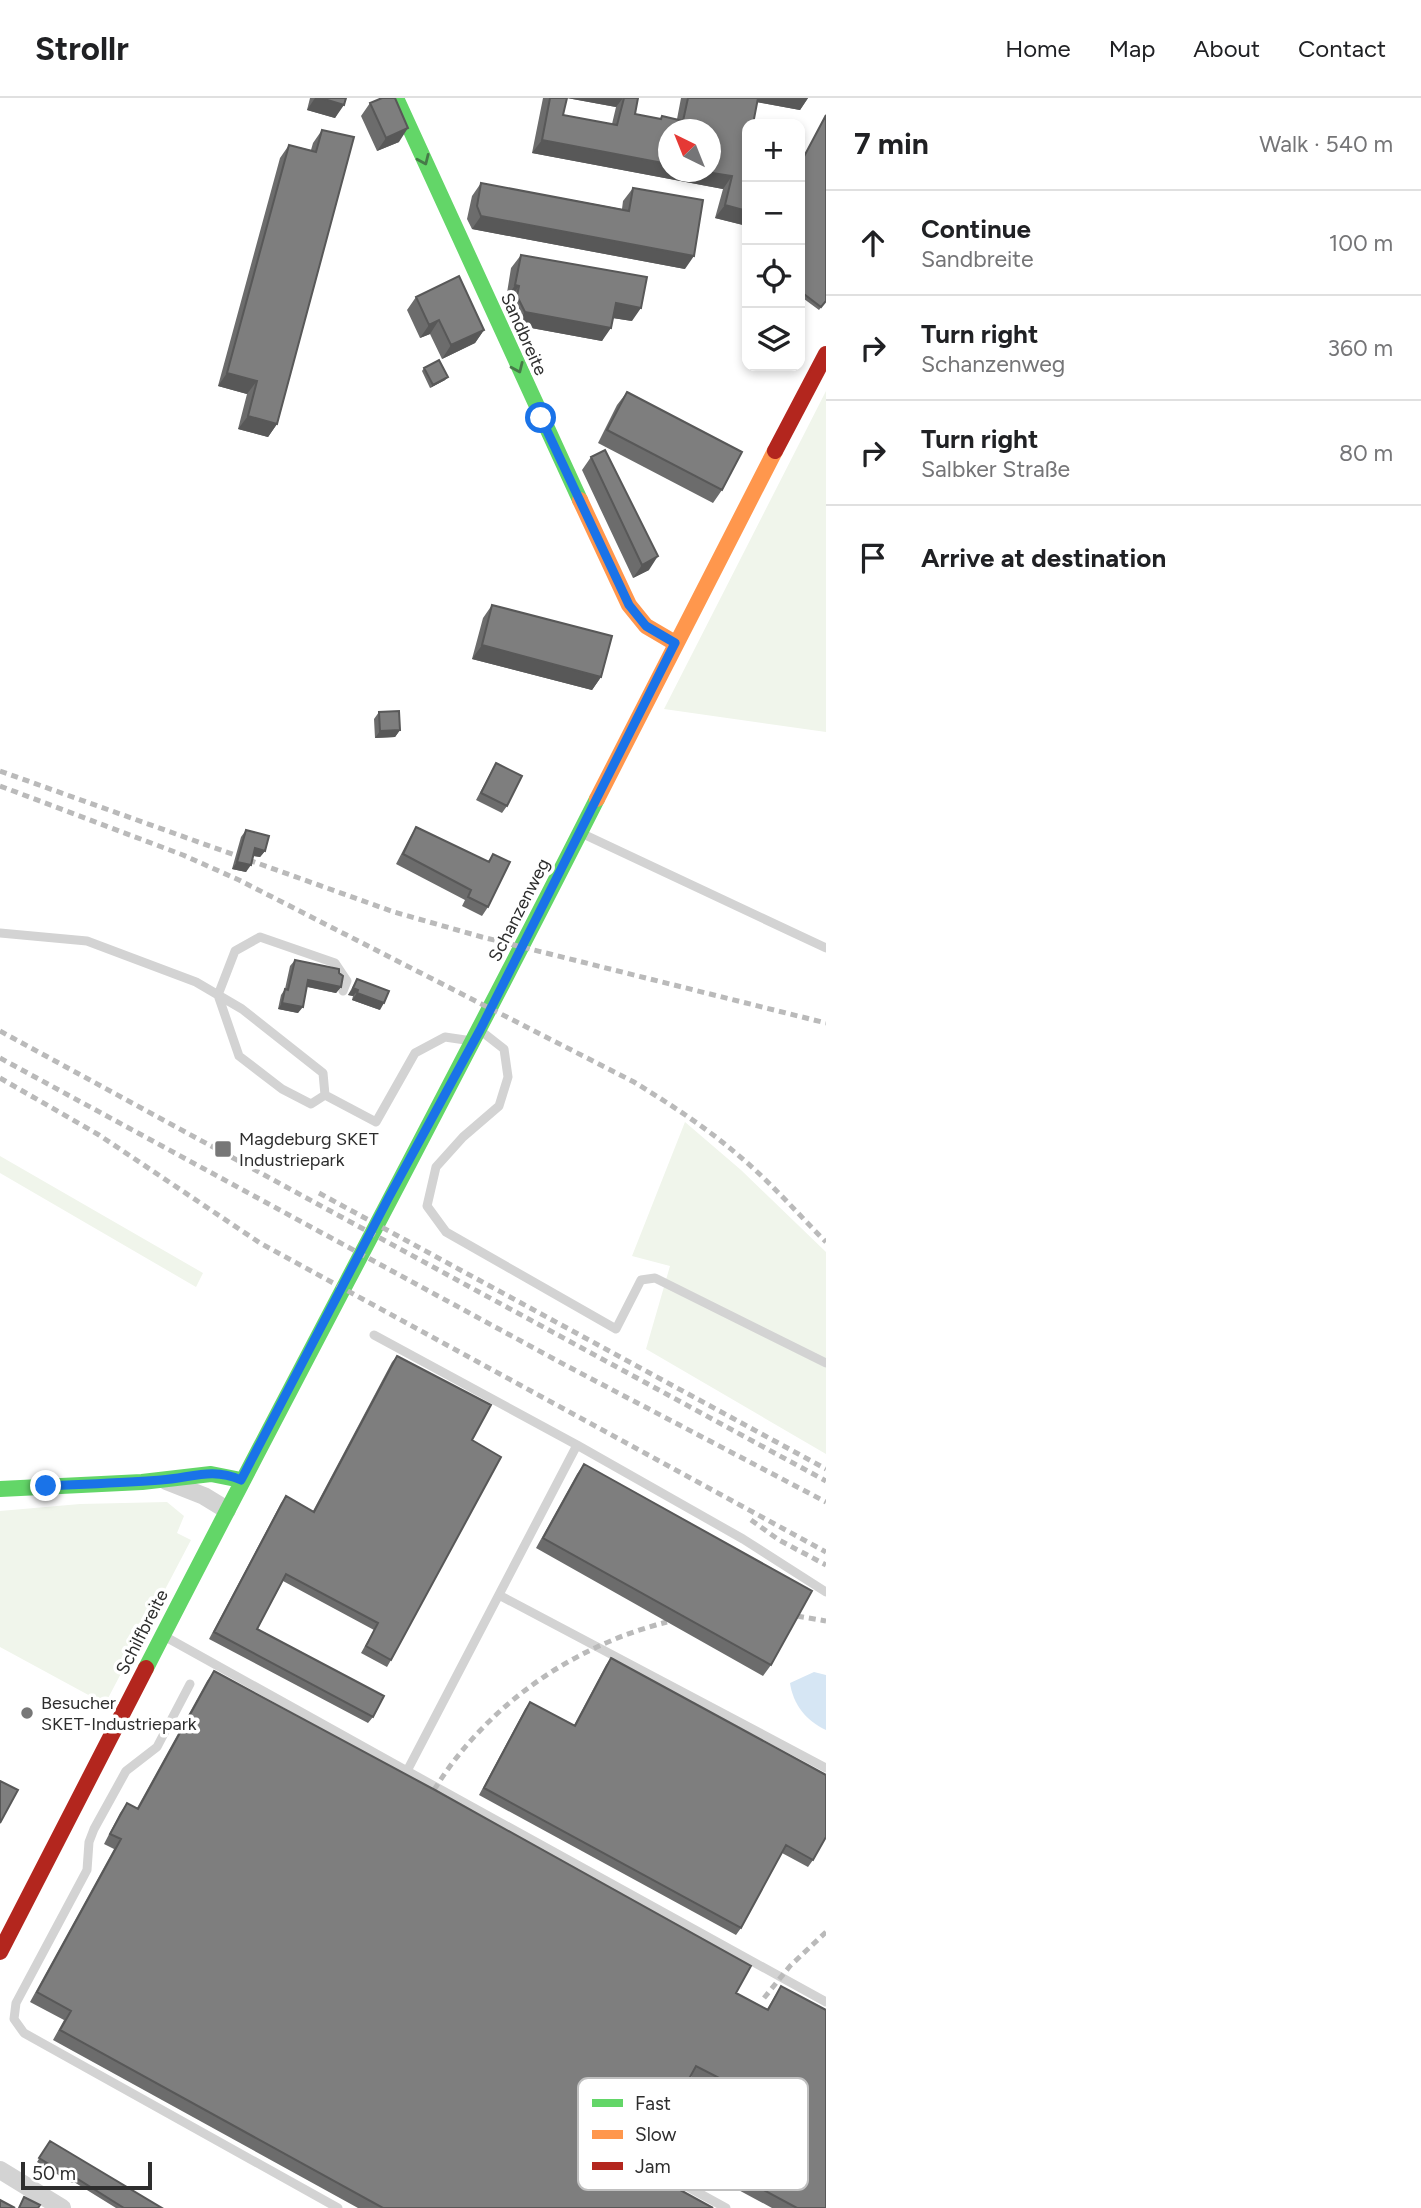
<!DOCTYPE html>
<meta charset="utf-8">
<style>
:root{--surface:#fff;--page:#f2f2f2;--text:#202124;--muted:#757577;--line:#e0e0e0}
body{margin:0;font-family:Figtree,sans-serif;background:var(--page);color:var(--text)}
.controls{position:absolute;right:21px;top:21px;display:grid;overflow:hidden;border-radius:14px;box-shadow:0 4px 10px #0003}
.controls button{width:63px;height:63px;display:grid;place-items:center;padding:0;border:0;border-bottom:2px solid var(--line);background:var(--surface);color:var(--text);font:35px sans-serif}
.compass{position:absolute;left:658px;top:21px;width:63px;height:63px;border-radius:50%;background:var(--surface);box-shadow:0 4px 10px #0003;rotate:317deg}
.scale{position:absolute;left:21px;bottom:18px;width:131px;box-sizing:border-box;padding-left:7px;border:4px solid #2e2e2e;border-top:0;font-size:19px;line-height:24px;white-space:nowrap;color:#2e2e2e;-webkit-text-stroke:5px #fff;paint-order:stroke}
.stop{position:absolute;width:21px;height:21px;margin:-16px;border:5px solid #1a73e8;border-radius:50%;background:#fff}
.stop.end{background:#1a73e8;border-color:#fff;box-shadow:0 2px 7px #0008}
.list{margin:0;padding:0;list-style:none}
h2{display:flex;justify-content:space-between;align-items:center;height:91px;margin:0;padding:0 28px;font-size:30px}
h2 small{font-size:23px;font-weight:400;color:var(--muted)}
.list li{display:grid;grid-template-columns:46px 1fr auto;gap:21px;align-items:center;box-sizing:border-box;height:105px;padding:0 28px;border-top:2px solid var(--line)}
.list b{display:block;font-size:26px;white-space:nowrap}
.list p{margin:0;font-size:23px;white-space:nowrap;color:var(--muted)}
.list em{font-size:23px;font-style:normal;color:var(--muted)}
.icon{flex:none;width:38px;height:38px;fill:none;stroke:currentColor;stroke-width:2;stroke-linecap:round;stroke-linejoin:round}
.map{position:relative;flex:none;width:826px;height:2110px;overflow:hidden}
header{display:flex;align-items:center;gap:42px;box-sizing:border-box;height:98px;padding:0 35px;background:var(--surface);border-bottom:2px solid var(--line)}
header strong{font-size:33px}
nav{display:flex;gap:38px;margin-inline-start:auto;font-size:24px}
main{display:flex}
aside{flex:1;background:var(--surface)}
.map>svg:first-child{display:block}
.green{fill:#f0f5eb}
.water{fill:#d6e6f4}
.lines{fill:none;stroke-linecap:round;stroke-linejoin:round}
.lane{stroke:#d3d3d3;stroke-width:9}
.street{stroke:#d3d3d3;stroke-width:18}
.fast{stroke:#63d668;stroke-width:16}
.slow{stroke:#ff974d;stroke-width:16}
.jam{stroke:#b3261e;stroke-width:16}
.rail{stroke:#bababa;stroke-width:5;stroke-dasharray:7 5;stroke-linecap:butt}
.wall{fill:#6c6c6c}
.shaded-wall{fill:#585858}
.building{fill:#7e7e7e;stroke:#585858;stroke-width:2}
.oneway{stroke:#467a48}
.route{stroke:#1a73e8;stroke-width:9}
.poi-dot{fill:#777;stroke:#fff;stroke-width:2.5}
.labels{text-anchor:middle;stroke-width:7;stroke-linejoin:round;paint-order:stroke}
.street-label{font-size:18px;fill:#2e2e2e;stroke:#fff}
.poi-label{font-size:18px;fill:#2e2e2e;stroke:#fff;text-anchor:start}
.key{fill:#fff;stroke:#c0c0c0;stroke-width:2}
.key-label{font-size:19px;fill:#2e2e2e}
</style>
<header>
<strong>Strollr</strong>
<nav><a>Home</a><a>Map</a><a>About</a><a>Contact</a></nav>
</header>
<main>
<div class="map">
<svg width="826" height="2110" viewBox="0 0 826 2110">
<rect width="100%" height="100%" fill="#fff"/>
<path class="green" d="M826 293V634L664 611Z
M685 1024 741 1072 826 1154V1356L646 1251 670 1168 632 1158Z
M0 1058 203 1175 196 1189 0 1075Z
M167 1404 184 1418 177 1435 191 1442 105 1606 0 1549V1413L80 1406Z"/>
<path class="water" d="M814 1574 826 1577V1632C806 1623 793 1606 790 1585Z"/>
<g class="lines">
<path class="lane" d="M581 735 826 850
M0 835 87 843 196 884 242 911 323 975 325 997
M481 933 504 951 508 979 499 1008 463 1039 436 1069 427 1108 446 1134 616 1231 641 1182 655 1180 826 1265
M325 997 311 1006 282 991 239 958 218 897 235 853 260 839 335 865 347 883 343 893
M325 997 376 1024 415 955 445 939 472 943
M577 1347 743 1441 826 1494
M499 1497 826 1670
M164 1538 407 1673 577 1347 374 1237
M190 1586 157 1649 126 1673 94 1731 89 1744 87 1772 16 1905 14 1921 24 1935 338 2110
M407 1673 826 1904
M666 2077 726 2110"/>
<path class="street" d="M166 1383 204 1398 227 1412
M0 2072 62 2110"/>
<path class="fast" d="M396 0 580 402
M0 1391 142 1384 211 1376 241 1382
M146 1570C295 1279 450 992 597 701"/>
<path class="slow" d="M580 402 629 507 646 528 675 545
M597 701 775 353"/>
<path class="jam" d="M775 353 826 256
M0 1854 146 1570"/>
<path class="rail" d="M0 673 394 814 482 839 826 925
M0 688 183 757 239 782 634 984C673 1008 710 1032 745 1063 774 1088 799 1117 826 1144
M0 933 826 1383
M0 960 567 1268 826 1404
M0 980 99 1037 260 1145 826 1454
M319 1095 826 1371
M751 1422 779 1442 826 1467
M797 1518 826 1523
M428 1702C479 1613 568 1549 667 1524
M764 1900 790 1868 826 1834"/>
</g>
<path class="wall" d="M310 0H346L335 20 307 12Z
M543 0H567L563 17 612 26 616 9 567 0H638L635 16 660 21 662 18 677 21 681 0H808L800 12 757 4 747 26V128L715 120 723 91 532 55Z
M370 5 399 44 377 53 361 18Z
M322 32 277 326 268 339 238 331 247 296 218 288 280 60 289 47 311 52 313 45Z
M800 65 826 203 819 212 800 198Z
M481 85 622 111 623 103 633 90 685 171 472 131 467 121 472 98Z
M521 157 632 223 613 220 602 243 515 227 508 211 510 201H506L511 170Z
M416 199 484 232 475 245 442 261 430 236 420 240 407 212Z
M424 270 445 282 430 290 422 273Z
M627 294 722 392 713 405 598 345 617 307Z
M591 359 649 472 633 480 582 372Z
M492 507 601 579 592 592 472 561 483 520Z
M379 614 400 632 395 639 375 640 374 621Z
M496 665 507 708 502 715 476 702 492 672Z
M416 729 488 764 493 756 488 809 482 818 462 808 465 802 396 766 410 739Z
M246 732 265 753 260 759 253 758 246 774 232 771 241 739Z
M295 862 341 889 336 895 307 889 298 915 278 911 281 897 285 891 290 868Z
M357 881 380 912 352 902 353 898 348 897Z
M397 1258 472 1342 391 1562 387 1569 361 1555 374 1532 283 1483 257 1531 373 1619 368 1625 209 1541 281 1405 286 1398 313 1413 392 1264Z
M584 1366 771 1567 763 1578 536 1450 577 1376Z
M611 1560 813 1762 808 1769 782 1755 741 1830 736 1837 479 1697 525 1611 530 1604 574 1627 606 1567Z
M214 1573 736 1895 767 1911 781 1888 826 2110H772L681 2061 718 1993 690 1978 640 2070 713 2110H358L53 1942 64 1922 30 1904 114 1751 104 1746 120 1715 127 1705 137 1710 207 1583Z
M50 2043 162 2110H116L74 2084 72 2085 37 2064Z"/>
<path class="shaded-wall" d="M315 0H321L344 7 335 20 307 12Z
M567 0H623L616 9Z
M753 0H808L800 12 751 3Z
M408 30 399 44 377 53 386 40Z
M542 42 668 66V74H706L732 78 723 91 532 55Z
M725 107 747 113V128L715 120Z
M481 118 694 158 685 171 472 131Z
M515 187 519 188 510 201H506Z
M616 205 641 210 632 223 606 219Z
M525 214 611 230 602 243 515 227Z
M439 222 430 236 420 240 429 227Z
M484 232 475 245 442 261 451 247Z
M227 275 257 283 247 296 218 288Z
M448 279 445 282 430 290 433 287Z
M248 318 277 326 268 339 238 331Z
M658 458 649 472 633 480 642 467Z
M482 547 601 579 592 592 472 561Z
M400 632 395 639 375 640 380 633Z
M255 750 265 753 260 759 251 757Z
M237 764 251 767 246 774 232 771Z
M308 882 341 889 336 895 304 888Z
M353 890 358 892 353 898 348 897Z
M357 895 384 905 380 912 352 902Z
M282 905 303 909 298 915 278 911Z"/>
<path class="building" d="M321 0H346L344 7Z
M382 0H395L408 30 386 40 370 5Z
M550 0H567L563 17 617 27 624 0H638L635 16 661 21 662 18 683 23 688 0H758L753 26H747V113L725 107 732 78 706 74H710V32H668V66L542 42Z
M826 17V203L821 209 800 193V66Z
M322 32 354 39 277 326 248 318 257 283 227 275 289 47 316 54Z
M481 85 629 113 633 90 703 102 694 158 481 118 477 108Z
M521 157 647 179 641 210 616 205 611 230 525 214 517 198 519 188 515 187Z
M459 178 484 232 451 247 439 222 429 227 416 199Z
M439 262 448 279 433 287 424 270Z
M627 294 742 354 722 392 607 332Z
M605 352 658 458 642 467 591 359Z
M492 507 612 538 601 579 482 547Z
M399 613 400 632 380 633 379 614Z
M496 665 522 678 507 708 481 695Z
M416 729 489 764 493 756 510 764 488 809 468 799 471 792 403 756Z
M246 732 269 738 265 753 255 750 251 767 237 764Z
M295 862 339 871V875L343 878 341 889 308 882 303 909 282 905 285 891 288 892Z
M357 881 389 893 384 905 357 895 358 892 353 890Z
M397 1258 491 1307 472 1342 501 1359 391 1562 366 1548 378 1525 286 1476 257 1531 384 1598 373 1619 214 1534 286 1398 314 1414Z
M584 1366 812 1493 771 1567 543 1440Z
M611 1560 826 1677V1739L813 1762 786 1747 741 1830 484 1690 530 1604 575 1628Z
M214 1573 435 1692 751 1868 736 1895 768 1912 781 1888 826 1912V2110H797L687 2051 725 1983 696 1968 640 2070 713 2110H383L60 1932 71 1913 37 1894 121 1741 110 1736 127 1705 138 1711Z
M0 1683 18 1692 0 1725Z
M50 2043 162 2110H124L76 2080 75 2082 39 2060Z
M24 2099 40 2107 38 2110H19Z
M0 2102 15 2110H0Z"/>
<defs><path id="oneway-chevron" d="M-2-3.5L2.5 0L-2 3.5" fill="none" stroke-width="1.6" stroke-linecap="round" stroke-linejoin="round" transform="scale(1.75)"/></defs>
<g class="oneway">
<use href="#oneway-chevron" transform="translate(424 62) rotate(66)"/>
<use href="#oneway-chevron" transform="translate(518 270) rotate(66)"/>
</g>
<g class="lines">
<path class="route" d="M46 1388C84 1386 123 1385 161 1382 191 1380 212 1369 241 1382L389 1099 480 932 675 545 646 528 629 507 541 320"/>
</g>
<g class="poi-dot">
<rect x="214" y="1042" width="18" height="18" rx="3.5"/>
<circle cx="27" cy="1615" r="7"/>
</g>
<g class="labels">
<g class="street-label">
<text transform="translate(524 236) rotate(66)" y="6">Sandbreite</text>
<text transform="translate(519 812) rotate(-63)" y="6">Schanzenweg</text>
<text transform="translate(142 1534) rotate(-63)" y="6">Schilfbreite</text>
</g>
<g class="poi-label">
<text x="239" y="1047">Magdeburg SKET<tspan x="239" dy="21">Industriepark</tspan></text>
<text x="41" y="1611">Besucher<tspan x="41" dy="21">SKET-Industriepark</tspan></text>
</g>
</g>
<rect x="578" y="1980" width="230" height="112" rx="10" class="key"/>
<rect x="592" y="2001" width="31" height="8" fill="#63d668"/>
<rect x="592" y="2032" width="31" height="9" fill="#ff974d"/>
<rect x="592" y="2064" width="31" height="8" fill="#b3261e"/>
<g class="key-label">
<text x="635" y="2012">Fast</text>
<text x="635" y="2043">Slow</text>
<text x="635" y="2075">Jam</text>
</g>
</svg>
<div class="controls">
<button>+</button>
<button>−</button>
<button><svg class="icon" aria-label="locate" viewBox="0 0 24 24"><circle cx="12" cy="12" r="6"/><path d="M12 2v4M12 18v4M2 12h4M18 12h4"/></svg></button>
<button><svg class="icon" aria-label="layers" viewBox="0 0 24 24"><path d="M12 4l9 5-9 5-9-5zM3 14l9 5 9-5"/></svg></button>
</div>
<svg class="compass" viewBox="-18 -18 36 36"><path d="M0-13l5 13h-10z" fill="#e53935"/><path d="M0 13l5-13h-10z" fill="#757577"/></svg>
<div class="scale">50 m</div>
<div class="stop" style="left:541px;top:320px"></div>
<div class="stop end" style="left:46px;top:1388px"></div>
</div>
<aside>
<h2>7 min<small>Walk · 540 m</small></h2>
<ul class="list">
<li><svg class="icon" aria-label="ahead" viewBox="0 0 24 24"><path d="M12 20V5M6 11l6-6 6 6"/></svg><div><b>Continue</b><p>Sandbreite</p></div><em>100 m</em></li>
<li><svg class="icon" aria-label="right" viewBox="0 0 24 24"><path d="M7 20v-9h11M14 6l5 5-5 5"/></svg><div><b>Turn right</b><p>Schanzenweg</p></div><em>360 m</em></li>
<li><svg class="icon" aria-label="right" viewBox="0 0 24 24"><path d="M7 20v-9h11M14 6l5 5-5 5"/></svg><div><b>Turn right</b><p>Salbker Straße</p></div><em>80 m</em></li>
<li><svg class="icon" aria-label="arrive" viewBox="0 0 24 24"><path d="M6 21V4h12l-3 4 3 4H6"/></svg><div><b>Arrive at destination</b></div></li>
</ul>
</aside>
</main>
